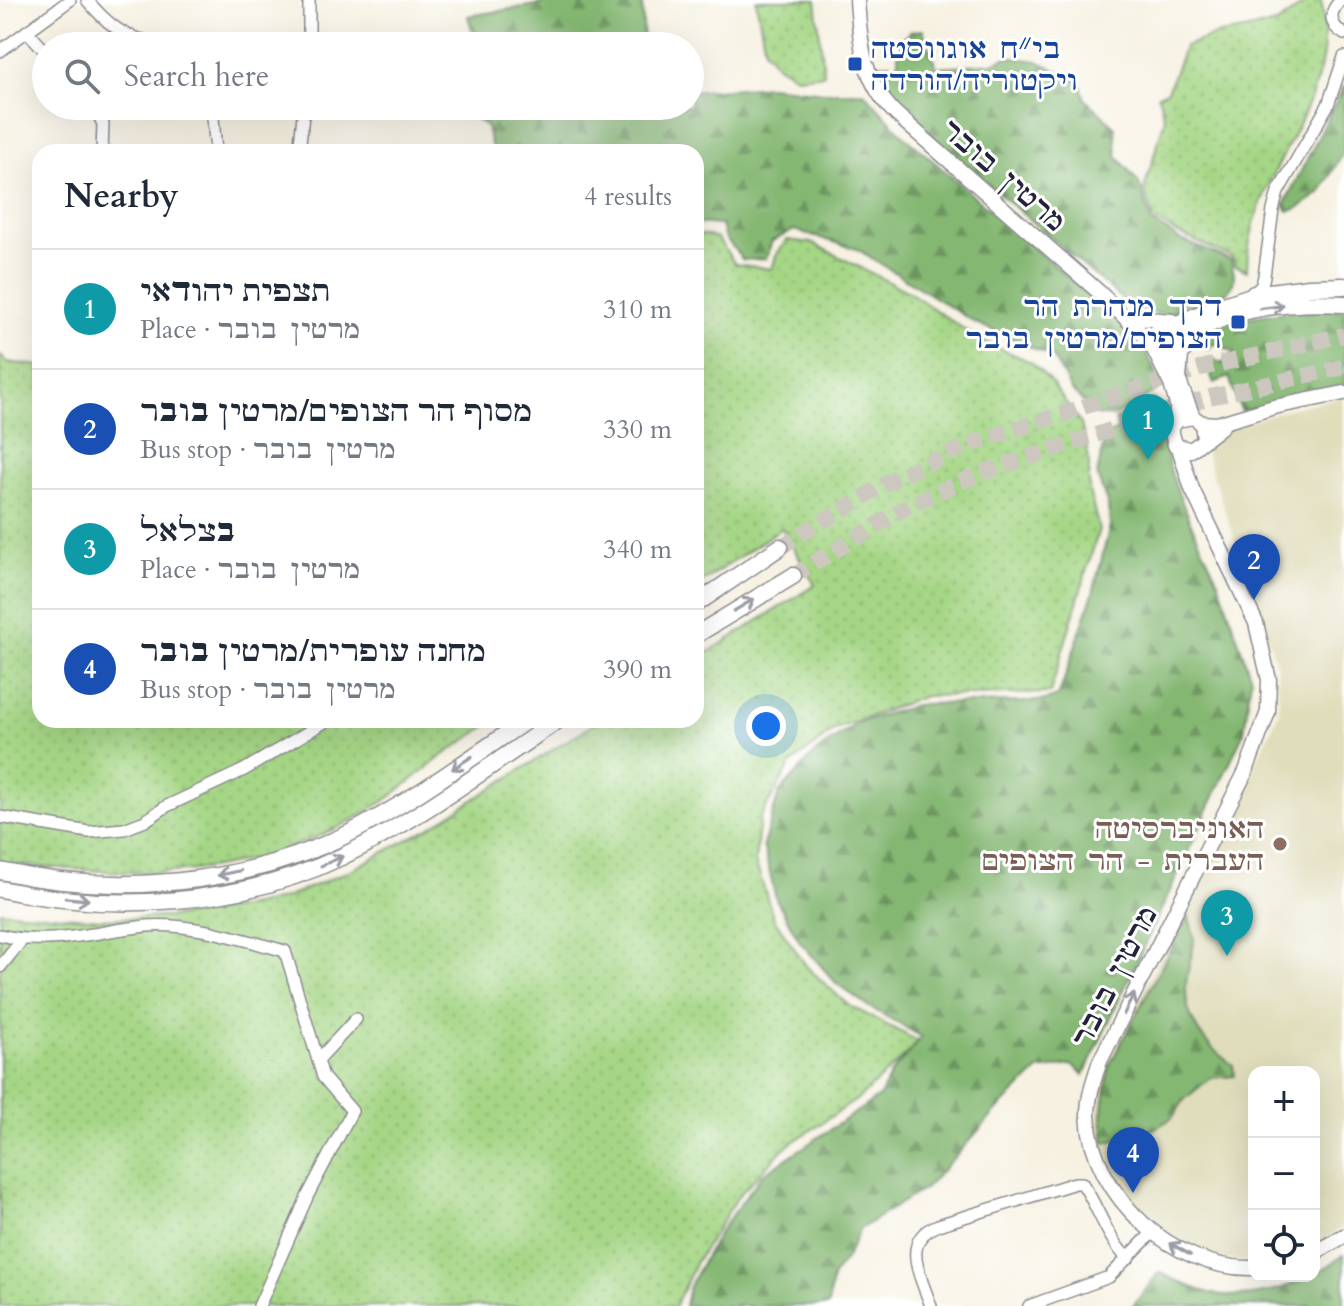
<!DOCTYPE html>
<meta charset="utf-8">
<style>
:root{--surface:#fff;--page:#f6f6f7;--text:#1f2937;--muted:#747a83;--line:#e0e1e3;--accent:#1a73e8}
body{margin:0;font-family:Cardo,"Frank Ruhl Libre",serif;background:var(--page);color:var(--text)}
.controls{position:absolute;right:24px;bottom:24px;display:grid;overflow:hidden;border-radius:16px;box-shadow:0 8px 32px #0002}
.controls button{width:72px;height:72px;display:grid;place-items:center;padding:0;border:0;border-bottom:2px solid var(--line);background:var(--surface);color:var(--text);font:40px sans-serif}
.you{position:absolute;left:766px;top:726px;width:28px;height:28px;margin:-20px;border:6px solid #fff;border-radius:50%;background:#1a73e8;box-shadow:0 0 0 12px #1a73e833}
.badge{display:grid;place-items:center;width:52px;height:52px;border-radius:50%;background:var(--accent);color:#fff;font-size:26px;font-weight:700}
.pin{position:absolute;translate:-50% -66px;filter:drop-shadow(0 2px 4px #0008)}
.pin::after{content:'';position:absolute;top:42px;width:28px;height:24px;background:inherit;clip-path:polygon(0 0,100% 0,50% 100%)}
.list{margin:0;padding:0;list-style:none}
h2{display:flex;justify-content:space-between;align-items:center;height:104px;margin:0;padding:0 32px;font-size:34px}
h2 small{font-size:26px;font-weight:400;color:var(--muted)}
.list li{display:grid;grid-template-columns:52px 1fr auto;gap:24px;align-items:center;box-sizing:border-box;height:120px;padding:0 32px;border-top:2px solid var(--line)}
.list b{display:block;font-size:30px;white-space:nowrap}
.list p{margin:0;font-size:26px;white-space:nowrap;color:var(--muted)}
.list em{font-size:26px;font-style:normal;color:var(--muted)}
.icon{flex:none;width:44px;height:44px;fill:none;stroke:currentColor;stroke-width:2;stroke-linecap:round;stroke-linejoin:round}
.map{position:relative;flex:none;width:1344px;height:1306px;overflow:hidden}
.search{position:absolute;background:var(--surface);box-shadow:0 8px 32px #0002;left:32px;top:32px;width:672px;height:88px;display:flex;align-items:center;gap:20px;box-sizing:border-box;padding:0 28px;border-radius:44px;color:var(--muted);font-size:30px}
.panel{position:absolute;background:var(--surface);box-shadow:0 8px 32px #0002;left:32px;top:144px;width:672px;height:584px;border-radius:24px}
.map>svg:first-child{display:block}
.built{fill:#e0ddbb}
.green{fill:url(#green-dots);stroke:#647c60;stroke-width:2}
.forest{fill:url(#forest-firs);stroke:#536c56;stroke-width:2}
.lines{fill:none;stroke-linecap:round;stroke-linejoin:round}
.secondary-tunnel{stroke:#ccc8c0;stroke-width:16;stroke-dasharray:16 8;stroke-linecap:butt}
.minor-casing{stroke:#8c8a8e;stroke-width:14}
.tertiary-casing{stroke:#8c8a8e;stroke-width:17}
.secondary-casing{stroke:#8c8a8e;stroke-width:19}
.minor{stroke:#fff;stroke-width:11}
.tertiary{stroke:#fff;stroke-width:14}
.secondary{stroke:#fff;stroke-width:16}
.oneway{stroke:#9c9ca7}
.transit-dot{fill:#1a4fb4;stroke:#fff;stroke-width:3}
.education-dot{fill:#8d6e63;stroke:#fff;stroke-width:3}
.labels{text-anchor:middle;stroke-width:6;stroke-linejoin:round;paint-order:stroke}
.transit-label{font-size:28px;fill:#164399;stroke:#fff;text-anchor:start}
.street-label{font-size:28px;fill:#22223b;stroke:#fff}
.education-label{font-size:28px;fill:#785e54;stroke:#fff;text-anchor:end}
</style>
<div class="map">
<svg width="1344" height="1306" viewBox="0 0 1344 1306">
<defs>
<pattern id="green-dots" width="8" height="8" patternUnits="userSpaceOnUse" patternTransform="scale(2)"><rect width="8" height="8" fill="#a5d685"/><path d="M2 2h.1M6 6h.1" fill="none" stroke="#8eb774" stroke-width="1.8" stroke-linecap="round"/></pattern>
<pattern id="forest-firs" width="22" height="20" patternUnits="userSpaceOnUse" patternTransform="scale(2)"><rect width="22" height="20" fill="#84b772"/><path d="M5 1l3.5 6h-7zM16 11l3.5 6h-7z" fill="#6c945f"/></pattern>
</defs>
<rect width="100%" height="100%" fill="#fff"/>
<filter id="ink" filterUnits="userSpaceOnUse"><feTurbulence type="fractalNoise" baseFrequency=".0125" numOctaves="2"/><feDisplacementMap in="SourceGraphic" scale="16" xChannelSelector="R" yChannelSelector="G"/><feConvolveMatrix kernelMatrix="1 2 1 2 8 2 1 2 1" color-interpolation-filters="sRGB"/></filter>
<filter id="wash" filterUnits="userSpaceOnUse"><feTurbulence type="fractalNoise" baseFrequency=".006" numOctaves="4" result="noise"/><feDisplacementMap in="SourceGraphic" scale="32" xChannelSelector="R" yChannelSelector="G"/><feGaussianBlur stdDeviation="1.8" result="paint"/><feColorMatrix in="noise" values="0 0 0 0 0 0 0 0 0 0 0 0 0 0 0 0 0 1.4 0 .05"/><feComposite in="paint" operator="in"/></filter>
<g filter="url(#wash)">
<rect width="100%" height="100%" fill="#f6f1e1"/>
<path class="built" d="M1344 396V1227L1314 1245V1072H1254V1262L1219 1259 1198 1253 1174 1239 1145 1215 1127 1192 1111 1167 1096 1134 1097 1091 1106 1067 1272 729 1279 711 1277 665 1204 448 1219 433 1284 410Z"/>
<path class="green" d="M756 0H816L824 74 797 77 776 64 765 50Z
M1309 0H1321C1344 105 1247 170 1247 271L1235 265 1232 257 1175 232 1154 219 1144 189 1165 119 1158 95 1167 91 1185 46 1216 35 1277 24Z
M696 233 717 238 735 264 772 269 777 253 787 240 812 243 909 292 977 338 1031 362 1050 381 1081 424 1089 459V491L1099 529 1050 693 925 696 835 729 791 764 760 818 755 861 774 919 807 967 848 1005 920 1042 859 1098 784 1148 739 1195 696 1262 675 1306H0V911L101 919 171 917 236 909 285 898 351 870 427 829 600 720H696V660L815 585 782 528 696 586Z
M0 355 6 362 40 366V720H496C478 732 459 744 441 757 421 772 403 788 383 802 328 838 260 862 195 870 135 877 61 867 0 864Z"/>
<path class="forest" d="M543 0H642L644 46H477L468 16 542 4Z
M923 30 936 67 992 63 1007 57 1038 61 1080 82 1085 99 1115 127 1117 156 1139 183 1152 222 1179 239 1231 260C1233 269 1236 278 1232 286 1226 299 1182 313 1168 314 1153 315 1138 309 1125 302L901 109 884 82 878 64 898 63V43L911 31Z
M769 86 825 92H864L902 134 1123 325 1141 344 1157 373 1154 392 1112 417 1096 415 1071 390 1053 357 976 323 857 249 794 230 772 241 766 259 743 260 724 236 721 225 696 223V152H493L486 126 463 111 461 106H690V92Z
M1344 86V151L1320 193 1297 209 1288 211 1284 205Z
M1315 309 1344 310V389L1241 411 1229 377 1214 383 1205 360 1211 358 1222 364 1234 352 1215 343 1207 349 1195 341C1230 315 1273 313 1315 309Z
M1154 399 1172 476 1187 515 1219 583 1251 678 1244 732 1084 1075 1072 1065 1039 1070 1000 1107 928 1186 860 1229 846 1258 832 1278 828 1306H685L689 1286 720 1231 762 1175 880 1096 892 1072 922 1037 869 1007 836 983 800 942 776 899 763 845 779 793 816 752 859 722 921 704 1025 702 1047 700 1059 695 1093 593 1110 526 1108 506 1097 475 1105 436 1119 429 1115 420Z
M1188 916C1199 945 1192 947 1187 976 1181 1016 1202 1044 1233 1065L1234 1076 1210 1078 1185 1099 1172 1118 1154 1129 1105 1143 1102 1117 1109 1066Z
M1344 1255V1306H1133L1159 1272C1175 1280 1192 1289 1210 1293 1257 1304 1308 1282 1344 1255Z"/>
</g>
<g filter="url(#ink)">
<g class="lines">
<path class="secondary-tunnel" d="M780 547 897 477 970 444 1202 368 1344 335
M793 576 912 504 981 473 1210 397 1344 367"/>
<defs>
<path id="minor" d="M87 0C118 37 131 39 177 46
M1341 0C1328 12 1329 25 1344 34
M27 31 46 52
M309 46V0
M0 51 70 0
M94 106 103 124 102 152
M212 106 216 152H218
M299 152 304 106
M1254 294 1262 285 1264 276 1273 210 1278 192 1328 105 1344 57
M0 817 89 832 124 829 145 821 167 806 244 770 328 720
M0 935C48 947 98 931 146 926 189 922 244 940 285 951L323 1077 352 1111 308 1195 259 1306
M0 967 22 940
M318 1060 356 1019
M931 1306C921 1277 899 1240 938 1225L1075 1183H1082C1099 1208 1106 1237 1128 1259
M1029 1306 1109 1277 1154 1231"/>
<path id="tertiary" d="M857 0C860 44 863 82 896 114L1100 293 1150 342 1171 384 1177 405V420
M1137 318 1172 321
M1155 334 1168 353 1193 417
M1151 341 1154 333 1212 308 1254 294
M1202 423 1217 424 1274 407 1344 393
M1204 439 1202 423 1193 417 1177 420 1171 429 1175 445 1191 450 1222 426
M1179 448 1192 489 1256 623 1269 680 1268 712 1246 771 1100 1061C1094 1079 1088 1096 1088 1115 1091 1196 1175 1271 1254 1268
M1314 1253 1344 1236"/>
<path id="secondary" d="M1254 294 1309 287 1344 286
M1150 342C1177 344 1206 323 1232 315 1268 304 1306 302 1344 304
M1178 379 1180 355 1197 330
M696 604 780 547
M696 635 793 576
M0 871C114 896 241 886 346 835 408 804 469 759 527 720
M0 889C110 913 239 906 341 857 418 820 488 767 558 720"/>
</defs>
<use href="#minor" class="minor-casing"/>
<use href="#tertiary" class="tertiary-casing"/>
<use href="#secondary" class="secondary-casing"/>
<use href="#minor" class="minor"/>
<use href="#tertiary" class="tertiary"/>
<use href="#secondary" class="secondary"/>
</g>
<defs><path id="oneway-shaft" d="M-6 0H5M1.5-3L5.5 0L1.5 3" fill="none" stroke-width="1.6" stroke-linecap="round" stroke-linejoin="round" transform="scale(2)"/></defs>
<g class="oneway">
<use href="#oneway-shaft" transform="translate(1272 307) rotate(-8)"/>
<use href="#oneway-shaft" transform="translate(744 605) rotate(-31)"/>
<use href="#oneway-shaft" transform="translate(462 763) rotate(147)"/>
<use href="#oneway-shaft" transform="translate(332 861) rotate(-24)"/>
<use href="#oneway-shaft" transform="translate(229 873) rotate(168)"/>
<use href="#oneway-shaft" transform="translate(77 899) rotate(5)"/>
<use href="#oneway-shaft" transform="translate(1129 1004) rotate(-63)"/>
<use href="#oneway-shaft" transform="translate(1180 1249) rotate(-150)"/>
</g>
</g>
<g class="transit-dot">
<rect x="847" y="56" width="16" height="16" rx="4"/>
<rect x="1230" y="314" width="16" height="16" rx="4"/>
</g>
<circle class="education-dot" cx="1280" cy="844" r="8"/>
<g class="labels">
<g class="transit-label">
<text x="871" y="58">בי״ח אוגווסטה<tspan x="871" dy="32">ויקטוריה/הורדה</tspan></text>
<text x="1222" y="316" text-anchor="end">דרך מנהרת הר<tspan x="1222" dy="32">הצופים/מרטין בובר</tspan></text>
</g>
<g class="street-label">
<text transform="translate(1004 175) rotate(41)" y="10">מרטין בובר</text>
<text transform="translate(1114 976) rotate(-63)" y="10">מרטין בובר</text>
</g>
<g class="education-label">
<text x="1264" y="838">האוניברסיטה<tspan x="1264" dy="32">העברית - הר הצופים</tspan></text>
</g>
</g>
</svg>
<div class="controls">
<button>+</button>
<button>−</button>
<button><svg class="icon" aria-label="locate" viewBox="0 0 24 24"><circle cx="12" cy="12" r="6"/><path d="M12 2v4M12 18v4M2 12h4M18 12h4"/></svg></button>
</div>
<div class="you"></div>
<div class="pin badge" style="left:1148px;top:460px;background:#0f9aa8">1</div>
<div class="pin badge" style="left:1254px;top:600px;background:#1a4fb4">2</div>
<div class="pin badge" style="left:1227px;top:956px;background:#0f9aa8">3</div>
<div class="pin badge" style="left:1133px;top:1193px;background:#1a4fb4">4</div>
<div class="search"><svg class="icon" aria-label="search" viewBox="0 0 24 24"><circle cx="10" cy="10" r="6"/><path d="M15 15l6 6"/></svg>Search here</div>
<section class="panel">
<h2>Nearby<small>4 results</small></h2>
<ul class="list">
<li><span class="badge" style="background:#0f9aa8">1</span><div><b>תצפית יהודאי</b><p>Place · מרטין בובר</p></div><em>310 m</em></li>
<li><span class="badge" style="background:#1a4fb4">2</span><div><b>מסוף הר הצופים/מרטין בובר</b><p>Bus stop · מרטין בובר</p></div><em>330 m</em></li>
<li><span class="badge" style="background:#0f9aa8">3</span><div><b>בצלאל</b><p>Place · מרטין בובר</p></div><em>340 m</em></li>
<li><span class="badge" style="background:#1a4fb4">4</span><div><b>מחנה עופרית/מרטין בובר</b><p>Bus stop · מרטין בובר</p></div><em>390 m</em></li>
</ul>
</section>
</div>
